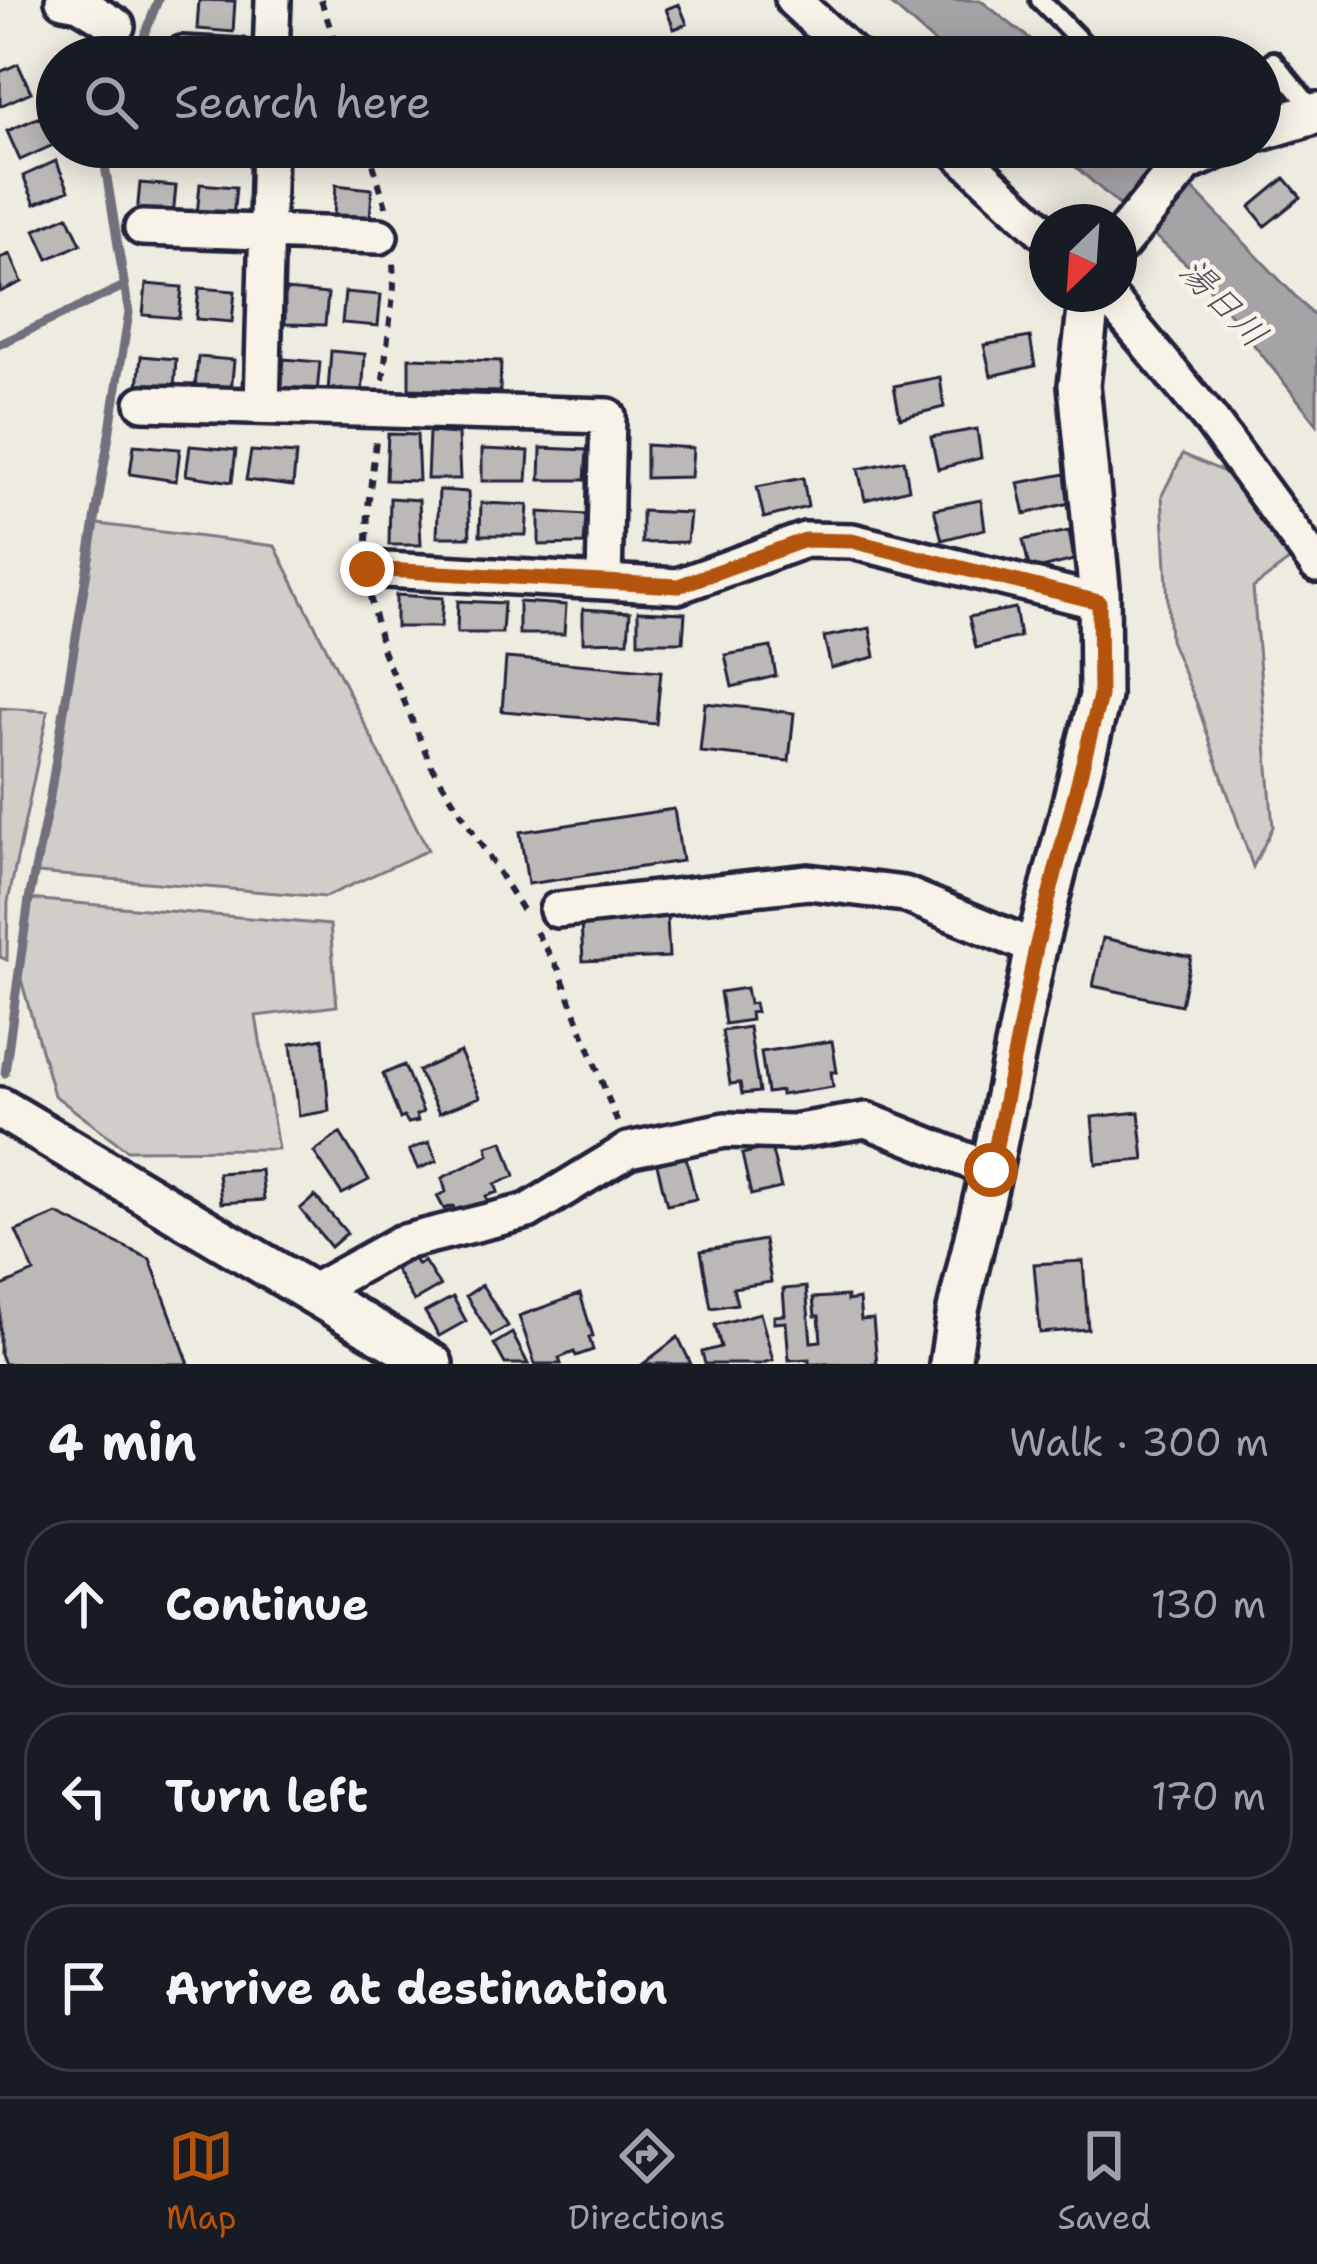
<!DOCTYPE html>
<meta charset="utf-8">
<style>
:root{--surface:#171b24;--page:#242831;--text:#f1f3f6;--muted:#9ea1a6;--line:#363941;--accent:#b45309}
body{margin:0;font-family:"Shantell Sans","Klee One",sans-serif;background:var(--page);color:var(--text)}
.compass{position:absolute;left:1029px;top:204px;width:108px;height:108px;border-radius:50%;background:var(--surface);box-shadow:0 6px 30px #0003;rotate:205deg}
.stop{position:absolute;width:36px;height:36px;margin:-27px;border:9px solid #b45309;border-radius:50%;background:#fff}
.stop.end{background:#b45309;border-color:#fff;box-shadow:0 3px 12px #0008}
.list{margin:0;padding:0;list-style:none}
h2{display:flex;justify-content:space-between;align-items:center;height:156px;margin:0;padding:0 48px;font-size:51px}
h2 small{font-size:39px;font-weight:400;color:var(--muted)}
.list li{display:grid;grid-template-columns:78px 1fr auto;gap:36px;align-items:center;box-sizing:border-box;height:168px;margin:0 24px 24px;padding:0 24px;border:3px solid var(--line);border-radius:48px}
.list b{display:block;font-size:45px;white-space:nowrap}
.list em{font-size:39px;font-style:normal;color:var(--muted)}
.icon{flex:none;width:66px;height:66px;fill:none;stroke:currentColor;stroke-width:2;stroke-linecap:round;stroke-linejoin:round}
.map{position:relative;flex:none;width:1317px;height:1364px;overflow:hidden}
.search{position:absolute;background:var(--surface);box-shadow:0 6px 30px #0003;left:36px;right:36px;top:36px;height:132px;display:flex;align-items:center;gap:30px;box-sizing:border-box;padding:0 42px;border-radius:66px;color:var(--muted);font-size:45px}
.sheet{height:732px;background:var(--surface)}
nav{display:flex;justify-content:space-around;align-items:center;box-sizing:border-box;height:168px;border-top:3px solid var(--line);background:var(--surface);font-size:33px;color:var(--muted)}
nav a{display:grid;justify-items:center;gap:6px}
nav .on{color:var(--accent)}
.map>svg:first-child{display:block}
.green{fill:#d1cdc9;stroke:#7a7882;stroke-width:3}
.water{fill:#a6a3a6;stroke:#716f7b;stroke-width:3}
.lines{fill:none;stroke-linecap:round;stroke-linejoin:round}
.stream{stroke:#716f7b;stroke-width:9}
.building{fill:#bbb8b7;stroke:#22223b;stroke-width:3}
.service-casing{stroke:#22223b;stroke-width:26}
.minor-casing{stroke:#22223b;stroke-width:42}
.tertiary-casing{stroke:#22223b;stroke-width:48}
.path{stroke:#22223b;stroke-width:6;stroke-dasharray:9 9;stroke-linecap:butt}
.service{stroke:#f7f3e8;stroke-width:16}
.minor{stroke:#f7f3e8;stroke-width:33}
.tertiary{stroke:#f7f3e8;stroke-width:39}
.route{stroke:#b45309;stroke-width:15}
.labels{text-anchor:middle;stroke-width:9;stroke-linejoin:round;paint-order:stroke}
.water-label{font-size:36px;font-style:italic;fill:#504f60;stroke:#f7f3e8}
</style>
<div class="map">
<svg width="1317" height="1364" viewBox="0 0 1317 1364">
<rect width="100%" height="100%" fill="#eeebe1"/>
<filter id="ink" filterUnits="userSpaceOnUse"><feTurbulence type="fractalNoise" baseFrequency=".00833" numOctaves="2"/><feDisplacementMap in="SourceGraphic" scale="24" xChannelSelector="R" yChannelSelector="G"/><feConvolveMatrix kernelMatrix="1 2 1 2 8 2 1 2 1" color-interpolation-filters="sRGB"/></filter>
<g filter="url(#ink)">
<path class="green" d="M1183 454 1238 478 1293 558 1253 588 1273 827 1253 867 1197 704 1170 640 1162 495Z
M98 524 275 546 428 850 325 897 36 873Z
M0 708 48 711 8 902 7 960 0 957Z
M29 899 330 925 337 1006 256 1016 278 1149 127 1150 54 1095 18 969Z"/>
<path class="water" d="M886 0H980L1053 57H951Z
M1053 147H1153L1317 319V424L1197 273Z"/>
<g class="lines">
<path class="stream" d="M136 57 158 0
M0 344 124 286
M5 1073 29 899 49 802 129 313 102 147"/>
</g>
<path class="building" d="M199 0 235 1 233 32 197 29Z
M679 4 687 24 674 29 666 9Z
M18 64 31 92 0 106V72Z
M40 117 53 145 20 160 7 131Z
M209 147H249V152L210 153Z
M56 161 69 190 35 204 23 176Z
M1285 178 1301 197 1265 226 1250 207Z
M140 183 176 186 173 217 137 214Z
M200 184 236 187 233 218 197 215Z
M336 185 372 189 370 219 334 216Z
M68 216 81 244 48 259 35 230Z
M10 254 22 282 0 292V258Z
M146 284 182 287 179 318 143 315Z
M199 288 235 291 232 322 196 319Z
M285 290 328 294 325 325 285 324Z
M345 292 381 295 378 326 342 323Z
M1030 337 1035 366 991 376 984 345Z
M331 351 365 354 362 395 328 392Z
M141 356 176 359 174 390 138 387Z
M198 357 234 360 231 392 195 388Z
M409 358 501 361 500 392 409 389Z
M284 359 320 362 317 393 281 390Z
M940 377 944 407 900 418 894 386Z
M977 429 981 458 938 469 931 437Z
M429 432 458 434 460 479H427Z
M388 434 417 435 419 481 386 480Z
M134 445 180 449 176 481 130 474Z
M646 445 693 448 691 477 646 478Z
M190 446 236 450 232 482 186 475Z
M541 448 587 450 585 480H540Z
M482 449 529 451 527 481H482Z
M251 451 296 454 293 486 246 480Z
M904 460 909 489 865 500 858 469Z
M1065 474 1069 503 1025 514 1018 483Z
M803 478 808 507 764 518 757 487Z
M439 490 468 492 470 537H437Z
M390 498 419 500 421 545H389Z
M981 500 985 529 942 540 934 509Z
M481 503 528 505 526 535H480Z
M642 511 690 513 687 542 642 543Z
M539 512 586 515 584 544 539 545Z
M1069 531 1074 560 1030 571 1023 540Z
M396 595 443 598 441 627H396Z
M458 601 504 603 502 633H457Z
M519 602 566 605 564 634H519Z
M1015 608 1020 637 976 648 969 617Z
M583 609 630 612 628 641 583 642Z
M638 611 685 613 683 642H638Z
M870 628 875 657 831 668 824 637Z
M771 647 776 676 732 687 725 655Z
M506 658 661 671 656 724 502 711Z
M705 703 794 713 789 761 700 752Z
M674 809 682 861 528 884 520 832Z
M667 917 669 957 583 961 581 921Z
M1103 938 1191 957 1181 1005 1093 986Z
M746 988 749 1004 754 1003 756 1012 750 1013 751 1020 725 1024 720 992Z
M749 1027 759 1092 742 1094 740 1083 730 1084 722 1031Z
M323 1038 329 1111 299 1116 291 1044Z
M832 1041 837 1072H831L833 1087 781 1095V1091L767 1093 761 1052Z
M460 1052 480 1097 439 1113 418 1071Z
M404 1065 423 1112 416 1115 418 1121 408 1123 404 1117 400 1119 383 1074Z
M1139 1112 1144 1160 1096 1164 1092 1117Z
M340 1133 369 1180 342 1194 314 1152Z
M503 1141 515 1176 495 1184 498 1192 486 1196 488 1203 455 1214 453 1206 444 1209 437 1196 446 1192 442 1178 489 1155 487 1146Z
M429 1142 437 1161 418 1169 409 1150Z
M771 1147 781 1188 751 1195 742 1154Z
M686 1157 696 1199 667 1205 657 1164Z
M261 1170 264 1200 221 1203 218 1173Z
M315 1196 347 1233 331 1247 300 1209Z
M57 1214 150 1259 189 1364H4L0 1354V1287L34 1272 16 1231Z
M764 1240 771 1282 733 1288 737 1304 711 1308 701 1251Z
M414 1259 418 1265 424 1261 440 1286 414 1301 395 1269Z
M1083 1261 1088 1329 1040 1333 1034 1264Z
M482 1285 508 1326 491 1336 466 1296Z
M806 1287 811 1342 821 1341 819 1316H815L813 1298 847 1296V1301L859 1299 861 1320 873 1319 877 1364H809V1359L789 1360 786 1322 774 1323V1316L785 1315 783 1289Z
M580 1294 593 1336 589 1337 593 1350 576 1356 574 1352 559 1358 561 1364H535L519 1316Z
M453 1297 466 1321 439 1336 425 1312Z
M760 1313 773 1360 759 1364H705L702 1352 721 1347 715 1325Z
M512 1333 528 1364H505L494 1344Z
M678 1337 691 1364H643Z"/>
<g class="lines">
<defs>
<path id="service" d="M1040 0 1096 57
M1273 61 1316 113"/>
<path id="minor" d="M63 0 79 3 117 26
M793 0 855 57
M182 54 240 57
M271 57 273 0
M952 147 1047 235
M142 228 380 236
M1106 294 1210 419 1317 565
M143 403 608 416 604 582
M262 406 269 147
M367 569 678 586 805 540 852 541 1099 602
M557 910 808 882 904 894 1036 948
M310 1293 400 1243 528 1211 628 1150 725 1130 792 1132 866 1120 991 1170"/>
<path id="tertiary" d="M1260 130 1317 113
M1119 243 1185 162 1219 147
M0 1108 432 1364
M950 1364 958 1310 991 1170 1036 948 1100 696 1099 587 1079 385 1090 294"/>
</defs>
<use href="#service" class="service-casing"/>
<use href="#minor" class="minor-casing"/>
<use href="#tertiary" class="tertiary-casing"/>
<path class="path" d="M321 0 340 57
M368 147 386 207
M383 380 394 286 393 261
M367 541 368 507 376 440
M370 596 383 651 431 765 526 916
M536 932 559 970 618 1124"/>
<use href="#service" class="service"/>
<use href="#minor" class="minor"/>
<use href="#tertiary" class="tertiary"/>
</g>
</g>
<g class="lines" filter="url(#ink)">
<path class="route" d="M367 569 678 586 805 540 852 541 1099 602 1100 696 1036 948 991 1170"/>
</g>
<g class="labels">
<g class="water-label">
<text transform="translate(1224 302) rotate(46)" y="13">湯日川</text>
</g>
</g>
</svg>
<svg class="compass" viewBox="-18 -18 36 36"><path d="M0-13l5 13h-10z" fill="#e53935"/><path d="M0 13l5-13h-10z" fill="#9ea1a6"/></svg>
<div class="stop" style="left:991px;top:1170px"></div>
<div class="stop end" style="left:367px;top:569px"></div>
<div class="search"><svg class="icon" aria-label="search" viewBox="0 0 24 24"><circle cx="10" cy="10" r="6"/><path d="M15 15l6 6"/></svg>Search here</div>
</div>
<section class="sheet">
<h2>4 min<small>Walk · 300 m</small></h2>
<ul class="list">
<li><svg class="icon" aria-label="ahead" viewBox="0 0 24 24"><path d="M12 20V5M6 11l6-6 6 6"/></svg><div><b>Continue</b></div><em>130 m</em></li>
<li><svg class="icon" aria-label="left" viewBox="0 0 24 24"><path d="M17 20v-9H6M10 6l-5 5 5 5"/></svg><div><b>Turn left</b></div><em>170 m</em></li>
<li><svg class="icon" aria-label="arrive" viewBox="0 0 24 24"><path d="M6 21V4h12l-3 4 3 4H6"/></svg><div><b>Arrive at destination</b></div></li>
</ul>
</section>
<nav>
<a class="on"><svg class="icon" aria-label="map" viewBox="0 0 24 24"><path d="M3 6l6-2 6 2 6-2v14l-6 2-6-2-6 2zM9 4v14M15 6v14"/></svg>Map</a>
<a><svg class="icon" aria-label="directions" viewBox="0 0 24 24"><path d="M12 3l9 9-9 9-9-9zM9 14v-3h6M13 9l2 2-2 2"/></svg>Directions</a>
<a><svg class="icon" aria-label="saved" viewBox="0 0 24 24"><path d="M7 4h10v16l-5-4-5 4z"/></svg>Saved</a>
</nav>
